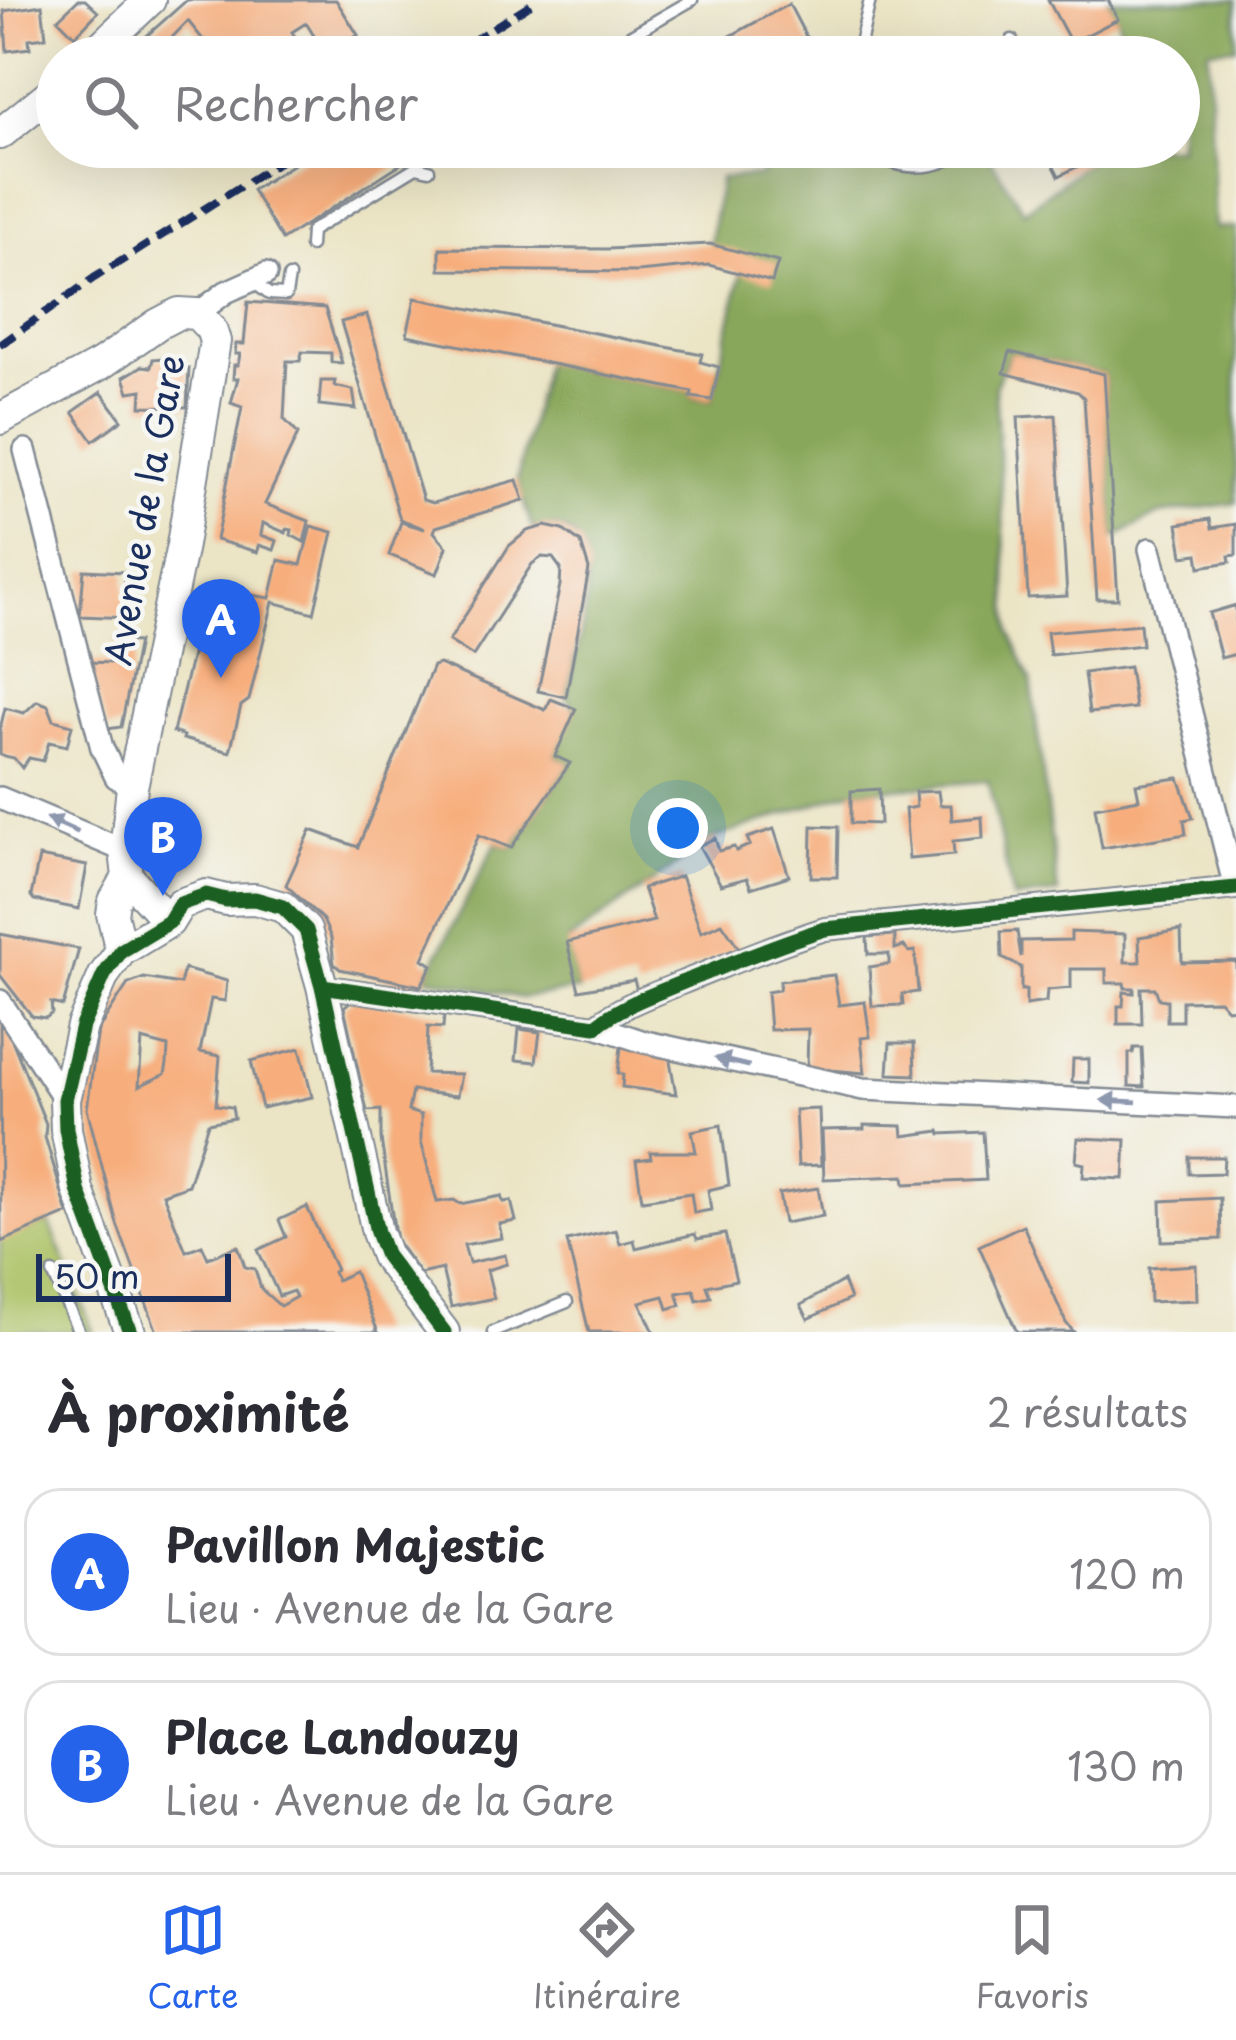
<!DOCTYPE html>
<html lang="fr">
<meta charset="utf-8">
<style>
:root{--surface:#fff;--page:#f7f7f7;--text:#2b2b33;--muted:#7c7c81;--line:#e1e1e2;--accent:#2563eb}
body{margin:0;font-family:"Playpen Sans",sans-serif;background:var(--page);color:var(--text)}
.scale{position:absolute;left:36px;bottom:30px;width:195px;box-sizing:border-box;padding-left:12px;border:6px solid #1b2f5e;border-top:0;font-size:33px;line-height:42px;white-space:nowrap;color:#1b2f5e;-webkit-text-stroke:9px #f6f6f2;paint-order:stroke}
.you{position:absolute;left:678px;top:828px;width:42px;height:42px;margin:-30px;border:9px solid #fff;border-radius:50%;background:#1a73e8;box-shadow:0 0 0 18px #1a73e833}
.badge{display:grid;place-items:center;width:78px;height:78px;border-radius:50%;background:var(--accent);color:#fff;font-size:39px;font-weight:700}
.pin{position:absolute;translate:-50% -99px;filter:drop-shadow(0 3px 6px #0008)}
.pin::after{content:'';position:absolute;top:63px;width:42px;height:36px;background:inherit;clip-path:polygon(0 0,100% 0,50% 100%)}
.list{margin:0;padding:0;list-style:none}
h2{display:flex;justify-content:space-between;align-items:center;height:156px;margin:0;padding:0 48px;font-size:51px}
h2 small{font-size:39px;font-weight:400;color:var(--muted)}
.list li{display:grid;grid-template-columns:78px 1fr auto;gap:36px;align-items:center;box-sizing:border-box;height:168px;margin:0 24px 24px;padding:0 24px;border:3px solid var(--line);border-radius:36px}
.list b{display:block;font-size:45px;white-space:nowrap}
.list p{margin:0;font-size:39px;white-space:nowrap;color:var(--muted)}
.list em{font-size:39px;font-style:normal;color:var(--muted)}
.icon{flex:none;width:66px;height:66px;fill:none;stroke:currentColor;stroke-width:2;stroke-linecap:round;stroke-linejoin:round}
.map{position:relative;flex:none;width:1236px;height:1332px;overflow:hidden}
.search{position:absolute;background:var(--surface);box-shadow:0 12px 48px #0002;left:36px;right:36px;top:36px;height:132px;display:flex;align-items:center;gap:30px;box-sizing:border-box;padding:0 42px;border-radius:66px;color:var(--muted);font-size:45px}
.sheet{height:540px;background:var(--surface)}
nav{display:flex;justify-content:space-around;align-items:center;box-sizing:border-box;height:168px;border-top:3px solid var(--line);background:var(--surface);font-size:33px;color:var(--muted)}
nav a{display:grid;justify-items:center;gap:6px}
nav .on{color:var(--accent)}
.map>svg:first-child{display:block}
.green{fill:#acc165;stroke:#647862;stroke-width:3}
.forest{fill:#89a75a;stroke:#526b5c;stroke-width:3}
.building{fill:#f7ad7b;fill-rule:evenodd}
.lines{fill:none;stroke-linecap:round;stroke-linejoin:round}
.service-casing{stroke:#838a92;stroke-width:15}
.minor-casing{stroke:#838a92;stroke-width:26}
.secondary-casing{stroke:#838a92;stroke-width:34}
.service{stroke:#fff;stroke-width:10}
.minor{stroke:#fff;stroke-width:21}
.secondary{stroke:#fff;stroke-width:30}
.rail{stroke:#1b2f5e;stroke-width:8;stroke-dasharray:18 9;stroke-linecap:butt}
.cycleway-casing{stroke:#f6f6f2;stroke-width:22}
.cycleway{stroke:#1b5e20;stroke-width:15}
.oneway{fill:#8d97ae}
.labels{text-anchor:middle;stroke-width:9;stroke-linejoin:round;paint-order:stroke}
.street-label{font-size:36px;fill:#1b2f5e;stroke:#f6f6f2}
</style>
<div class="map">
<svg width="1236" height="1332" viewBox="0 0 1236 1332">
<rect width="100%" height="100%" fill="#f6f6f2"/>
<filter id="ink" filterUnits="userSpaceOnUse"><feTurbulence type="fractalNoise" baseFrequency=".00833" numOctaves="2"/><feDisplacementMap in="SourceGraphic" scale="24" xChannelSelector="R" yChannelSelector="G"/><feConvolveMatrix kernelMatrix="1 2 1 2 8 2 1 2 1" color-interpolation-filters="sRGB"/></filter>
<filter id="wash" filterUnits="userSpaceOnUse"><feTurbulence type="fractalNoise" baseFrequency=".004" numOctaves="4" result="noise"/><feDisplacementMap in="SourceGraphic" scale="48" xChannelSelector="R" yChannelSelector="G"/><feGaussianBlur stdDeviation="2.7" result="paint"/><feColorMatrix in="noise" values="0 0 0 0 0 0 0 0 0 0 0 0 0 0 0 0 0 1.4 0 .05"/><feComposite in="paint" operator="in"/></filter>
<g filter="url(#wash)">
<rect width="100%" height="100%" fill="#ebe4c5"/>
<path class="green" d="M49 1222 93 1332H0V1240Z"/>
<path class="forest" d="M1108 0H1236V47L1208 49 1215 228H1236V503L1159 514 1114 538 1104 374 1010 352 995 387 1010 632 1031 680 1058 893 1013 899 988 781 852 791 715 838 568 941 579 990 521 998 426 977 496 843 511 848 570 763 555 756 575 709 566 697C575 652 625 510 532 528L517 480 544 362 692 392V398L712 400 741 274 710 244 720 179 761 176 764 147H867L917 167 967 147H983L1024 211 1092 159 1121 147H1179V57H1124L1118 19Z"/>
<g id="blocks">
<path class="building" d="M78 0H85L98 12 75 36 58 19Z
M187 0H336L358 35 326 55 306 23 292 32 309 57H217L188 21 153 57H139L145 51 143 48 133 57H123Z
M1048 0H1108L1118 19 1071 43Z
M789 4 813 50 801 57H674L699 44 703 51Z
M42 5 46 37 29 39 30 48 7 51 4 11Z
M321 147H427L282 240 252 190Z
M1044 147H1086L1092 159 1059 176Z
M710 244 778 262 772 282 709 265 638 272 440 270V248L608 249Z
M415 298 702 354 700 362 719 367 712 400 691 397 692 392 407 335Z
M248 302 325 308 342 363 331 362V353L302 352 300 361H287L284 419 298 434 265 504 309 521 304 542 291 535 292 530 287 529 286 533 263 523 261 535 277 541 274 550 259 545 258 552 216 540 242 407 231 403 238 378H233L234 365H238L240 354H235L236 344H244Z
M367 315 423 500 433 503 517 480 524 500 436 527 434 532 447 547 437 574 389 555 401 522 425 529 400 519 341 322Z
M1010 352 1104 374 1118 599H1097L1084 398 1078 392 1004 373Z
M173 357 180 363V369H189L187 407 141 406 142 390 129 392 124 377 142 366 151 367 153 359Z
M321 381H335L334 386 353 390 356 409 319 405Z
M101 392 122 420 93 441 73 412Z
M1056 415 1067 596 1028 598 1018 417Z
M1210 519 1212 528 1236 524V555L1229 556 1230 562 1200 567 1198 554 1183 556 1178 524Z
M311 526 333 532 314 613 273 602 249 700 241 706 230 752 183 739 184 736 173 732 197 635 204 636 207 624 202 615 204 608 213 602 216 589 270 598 279 560 301 565Z
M545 526 563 530 581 543 589 569 566 697 538 691 560 585 561 569 553 558 542 557 532 564 473 656 449 641 509 546 527 531Z
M84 570 125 572 124 599 133 600 132 618 80 616Z
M1236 605V654L1221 658 1209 613Z
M1140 624 1142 645 1050 655 1047 632Z
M116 641 138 642 121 727 107 729 88 662 113 663Z
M439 664 545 710 551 699 576 709 555 756 570 763 511 848 479 835 423 959 432 965 421 986 340 969 334 964 331 938 323 920 286 885 311 830 358 847 433 666Z
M1129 667 1135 708 1089 713 1084 673Z
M37 701 48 705 54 720 72 725 67 746 49 742 43 761 29 758 22 768 14 758 0 755V729L5 708 24 713Z
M1179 778 1193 818 1184 820 1186 834 1102 848 1095 807 1139 799 1136 784Z
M879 789 880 824 851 823V791Z
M938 791 940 805H951L952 820 982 817 983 838 953 841 954 855 909 859 905 809 916 807 915 792Z
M812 826 838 827 837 877H811Z
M774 829 789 876 751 888 747 878 721 885 699 846 715 838 719 851 734 847 736 851 750 845 747 838Z
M39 857 87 866 79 909 34 900 31 896Z
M681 876 701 932 722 923 739 948 637 990 634 980 579 990 567 942 654 921 643 888Z
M1181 930 1182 962 1236 961V1008L1227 1009 1219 1000 1182 1001V1021H1167V1000L1159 999 1155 988H1141L1142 1024H1118V1006H1123L1124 992 1134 993V988H1125L1124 983H1106V969H1071V988L1047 990 1046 1002 1026 1005V990H1021V967L1002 958 1001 932 1017 931 1021 957V941L1071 940V932L1125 934V962H1140L1139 937Z
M0 934 79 949 63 1006 51 1003 52 1013 46 1018 32 1016 0 975Z
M895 935V949L904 946 909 952 915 951 918 992 902 994 903 1005 872 1006 869 967 889 964V954H868L867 937Z
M184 969 227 981 225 1001 211 999 200 1052 220 1056 216 1105 232 1107 234 1118 208 1123 188 1185 163 1194 186 1251 202 1245 208 1258 238 1246 245 1267 255 1269 261 1289 280 1306 296 1297 293 1291 279 1296 258 1250 286 1237 279 1220 307 1207 336 1270 333 1272 336 1280 354 1272 378 1332H157L117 1224 87 1109 98 1030 128 984 144 978 180 984ZM142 1040 168 1047 167 1064 165 1074 139 1086Z
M834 975 839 1005 865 1002 870 1037 861 1038 865 1073 807 1068 808 1029 770 1030 767 992 779 990 780 981Z
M354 998 444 1015 443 1028 428 1027 426 1073 461 1074 457 1096 412 1091 408 1111 421 1115V1141L437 1202 454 1200 460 1204 501 1196 503 1202 511 1201 516 1221 499 1224 502 1238 464 1245 469 1263 505 1255 507 1264 487 1270 494 1298 451 1307 442 1269 420 1274 396 1241 381 1139V1110L367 1111 344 1007Z
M0 1023 10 1035 46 1124 45 1137 68 1214 1 1242Z
M519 1029 540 1032 536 1062 516 1060Z
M890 1043H914L915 1075 888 1074Z
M621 1047 669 1055 676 1094 622 1087 623 1075 618 1073Z
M300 1048 312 1097 262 1108 251 1061Z
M1134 1048H1142L1144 1087 1129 1086V1053H1133Z
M1073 1059H1089V1083L1072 1082Z
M819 1109 821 1165 798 1166 795 1110Z
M721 1125 729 1185 708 1190 711 1210 694 1213 691 1193 642 1200 636 1160 651 1158 650 1152H696L692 1131Z
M864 1125 902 1126 903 1136 940 1131 941 1134 983 1132 986 1180 905 1184 904 1176 824 1179 822 1130 864 1129Z
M1078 1138 1126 1140 1124 1179 1083 1177 1084 1164 1076 1162Z
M1189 1157H1224L1223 1173 1189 1174Z
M818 1188 823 1216 784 1223 779 1194Z
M1220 1198 1221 1239 1162 1241 1161 1201Z
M1023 1225 1066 1323 1074 1332H1017L979 1246Z
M616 1230 620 1244 634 1240 636 1248 695 1234 697 1239 725 1234 736 1280 707 1286 711 1297 697 1300 694 1290 677 1293 681 1305 668 1309 664 1296 640 1302 654 1332H589L567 1241Z
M1196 1265 1197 1300 1150 1302 1149 1268Z
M843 1281 850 1299 808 1319 801 1305Z"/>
</g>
</g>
<g filter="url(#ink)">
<use href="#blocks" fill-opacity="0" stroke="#838a92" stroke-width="3"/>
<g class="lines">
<defs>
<path id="service" d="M593 57 692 0
M857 57 870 0
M1009 57 1012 40
M867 147C894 173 939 173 967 147
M491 150 494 147
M310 246 311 231 416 167 429 170
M252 281 269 294 286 295 289 277
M53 1273 79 1332
M493 1332 567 1302"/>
<path id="minor" d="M197 314 226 292 266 274
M25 450 102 748 116 777 132 787
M1150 549 1235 888
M0 798 125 851
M322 986 596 1026C620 1006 652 995 681 983 729 964 776 944 825 929L1236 888
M0 1001 65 1100
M596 1026 641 1041 863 1089 1236 1107"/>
<path id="secondary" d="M90 57 150 0
M0 134 57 88
M0 419 101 364 158 324 179 313 197 314 211 329 215 341 182 545 132 787 125 851 128 877 114 901 112 914 121 951
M128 877 169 922
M130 1332 78 1190 66 1129 65 1100 82 1026 104 975 121 951 169 922 180 904 206 895 226 900 255 899 283 907 306 930 322 986 377 1232 386 1256 444 1332"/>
</defs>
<use href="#service" class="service-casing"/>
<use href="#minor" class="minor-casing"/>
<use href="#secondary" class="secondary-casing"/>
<use href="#service" class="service"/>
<use href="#minor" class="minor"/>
<use href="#secondary" class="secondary"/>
<path class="rail" d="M447 57 537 0
M0 345 94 278 303 147"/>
<defs>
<path id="cycleway" d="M322 986 596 1026C620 1006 652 995 681 983 729 964 776 944 825 929L1236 888
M130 1332 78 1190 66 1129 65 1100 82 1026 104 975 121 951 169 922 180 904 206 895 226 900 255 899 283 907 306 930 322 986 377 1232 386 1256 444 1332"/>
</defs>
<use href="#cycleway" class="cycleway-casing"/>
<use href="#cycleway" class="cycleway"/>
</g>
<defs><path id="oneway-solid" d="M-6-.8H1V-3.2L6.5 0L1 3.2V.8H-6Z" transform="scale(3)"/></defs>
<g class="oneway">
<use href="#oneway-solid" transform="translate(62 825) rotate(-156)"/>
<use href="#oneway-solid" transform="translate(732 1062) rotate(-167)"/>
<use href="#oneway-solid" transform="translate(1119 1101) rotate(-177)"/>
</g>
</g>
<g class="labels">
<g class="street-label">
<text transform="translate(145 510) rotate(-80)" y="13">Avenue de la Gare</text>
</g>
</g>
</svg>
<div class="scale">50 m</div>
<div class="you"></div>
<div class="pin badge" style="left:221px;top:678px">A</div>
<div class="pin badge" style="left:163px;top:896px">B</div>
<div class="search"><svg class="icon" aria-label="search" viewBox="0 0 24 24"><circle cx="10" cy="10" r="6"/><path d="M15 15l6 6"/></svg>Rechercher</div>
</div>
<section class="sheet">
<h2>À proximité<small>2 résultats</small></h2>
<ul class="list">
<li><span class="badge">A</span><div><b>Pavillon Majestic</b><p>Lieu · Avenue de la Gare</p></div><em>120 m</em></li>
<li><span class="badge">B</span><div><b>Place Landouzy</b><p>Lieu · Avenue de la Gare</p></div><em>130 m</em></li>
</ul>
</section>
<nav>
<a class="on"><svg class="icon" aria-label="map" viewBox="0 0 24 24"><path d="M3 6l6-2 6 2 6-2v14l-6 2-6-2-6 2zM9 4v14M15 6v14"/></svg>Carte</a>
<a><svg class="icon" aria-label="directions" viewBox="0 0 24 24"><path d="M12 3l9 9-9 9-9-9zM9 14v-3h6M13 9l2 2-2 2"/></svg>Itinéraire</a>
<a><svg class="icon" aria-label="saved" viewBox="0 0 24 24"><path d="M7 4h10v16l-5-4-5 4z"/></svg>Favoris</a>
</nav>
